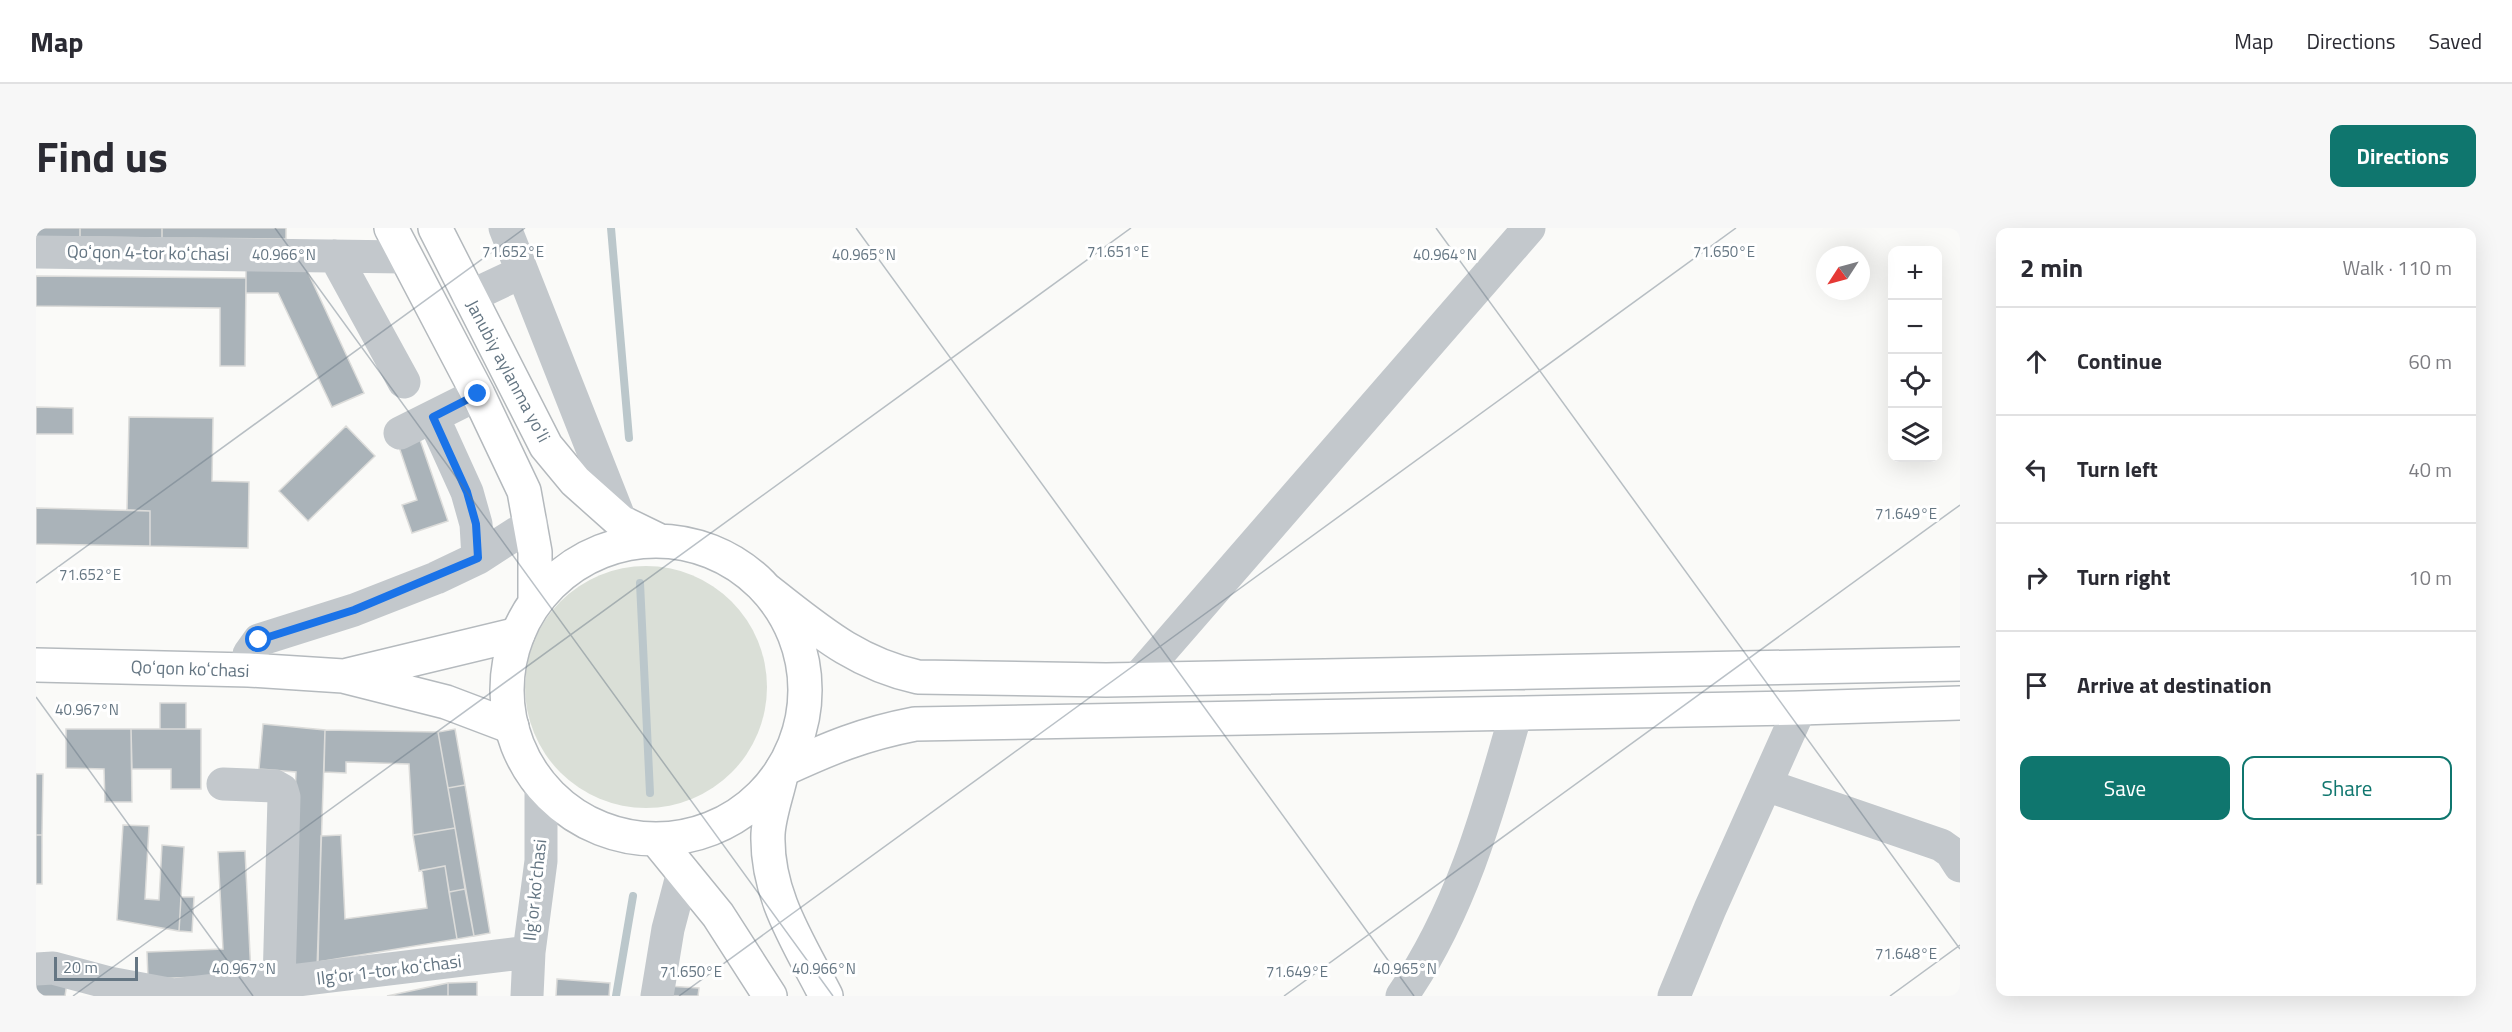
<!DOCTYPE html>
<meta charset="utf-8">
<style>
:root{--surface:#fff;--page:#f7f7f7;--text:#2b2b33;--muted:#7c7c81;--line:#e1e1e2;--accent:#0f766e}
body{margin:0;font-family:"Titillium Web",sans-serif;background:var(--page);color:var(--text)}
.controls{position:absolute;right:18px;top:18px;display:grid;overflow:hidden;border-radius:12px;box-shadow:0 6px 24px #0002}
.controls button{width:54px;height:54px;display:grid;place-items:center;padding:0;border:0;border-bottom:2px solid var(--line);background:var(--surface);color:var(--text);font:30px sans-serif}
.compass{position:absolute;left:1780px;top:18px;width:54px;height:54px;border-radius:50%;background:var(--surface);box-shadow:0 6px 24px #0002;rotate:234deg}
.scale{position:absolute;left:18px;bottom:15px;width:84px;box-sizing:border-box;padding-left:6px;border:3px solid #657683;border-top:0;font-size:16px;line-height:21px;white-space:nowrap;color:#657683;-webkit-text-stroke:4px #fff;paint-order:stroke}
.stop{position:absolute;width:18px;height:18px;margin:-14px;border:4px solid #1a73e8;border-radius:50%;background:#fff}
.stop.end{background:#1a73e8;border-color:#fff;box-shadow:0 2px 6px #0008}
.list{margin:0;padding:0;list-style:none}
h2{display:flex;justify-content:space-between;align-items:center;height:78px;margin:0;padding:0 24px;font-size:26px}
h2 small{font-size:20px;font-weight:400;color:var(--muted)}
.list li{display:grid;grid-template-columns:39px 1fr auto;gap:18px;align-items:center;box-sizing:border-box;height:108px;padding:0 24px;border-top:2px solid var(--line)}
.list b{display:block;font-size:22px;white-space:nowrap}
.list em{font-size:20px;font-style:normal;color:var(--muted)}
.actions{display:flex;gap:12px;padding:18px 24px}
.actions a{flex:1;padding:14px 0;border:2px solid var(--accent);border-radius:12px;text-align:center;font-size:21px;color:var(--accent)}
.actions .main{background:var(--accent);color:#fff}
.icon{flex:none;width:33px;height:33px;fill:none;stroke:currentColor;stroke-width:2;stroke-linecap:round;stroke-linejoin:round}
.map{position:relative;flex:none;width:1924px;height:768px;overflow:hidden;border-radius:12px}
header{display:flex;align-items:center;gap:36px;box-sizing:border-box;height:84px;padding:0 30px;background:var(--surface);border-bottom:2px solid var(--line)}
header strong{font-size:28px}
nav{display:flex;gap:33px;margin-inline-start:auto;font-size:21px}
.intro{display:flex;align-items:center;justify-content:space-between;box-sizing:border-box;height:144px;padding:0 36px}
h1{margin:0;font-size:42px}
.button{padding:15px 27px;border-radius:12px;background:var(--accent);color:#fff;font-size:21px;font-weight:700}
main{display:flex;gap:36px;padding:0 36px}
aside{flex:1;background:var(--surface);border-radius:12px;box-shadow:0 6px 24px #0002}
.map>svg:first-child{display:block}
.green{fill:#dadfd7}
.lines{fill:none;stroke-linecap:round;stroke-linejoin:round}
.stream{stroke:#bbc7cb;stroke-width:8}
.building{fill:#aab3b9;stroke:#dcdcda;stroke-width:1.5}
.major-casing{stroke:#b5babe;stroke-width:36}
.highway-casing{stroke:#b4b9bd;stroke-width:36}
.minor{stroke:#c3c8cc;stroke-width:33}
.major{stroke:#fff;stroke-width:33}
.highway{stroke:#fff;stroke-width:33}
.route{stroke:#1a73e8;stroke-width:8}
.ticks{fill:none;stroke:#657683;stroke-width:1.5;stroke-opacity:0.45}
.labels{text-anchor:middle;stroke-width:6;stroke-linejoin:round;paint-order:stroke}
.street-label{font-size:18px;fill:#657683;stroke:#fff}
.ticks-label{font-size:15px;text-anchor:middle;fill:#657683;stroke:#fff;stroke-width:6;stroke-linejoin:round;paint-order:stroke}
</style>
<header>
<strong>Map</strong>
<nav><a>Map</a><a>Directions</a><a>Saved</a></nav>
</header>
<div class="intro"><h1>Find us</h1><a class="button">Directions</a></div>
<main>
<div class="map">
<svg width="1924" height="768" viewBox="0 0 1924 768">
<rect width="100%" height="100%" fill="#fafaf8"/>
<path class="green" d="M489 459a121 121 0 1 1 242 0a121 121 0 1 1-242 0Z"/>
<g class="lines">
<path class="stream" d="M575 0 593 210
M604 355 614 565
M580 768 597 668"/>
</g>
<path class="building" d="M0 0H44V9H0Z
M44 0H126V10L44 9Z
M126 0H250V11L126 10Z
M210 38H269L328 165 296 179 242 65H210Z
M0 48 210 50 209 138H184V80L0 78Z
M0 179 37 180V206H0Z
M93 189 177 190 176 253 213 254 212 320 114 318V283L91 282Z
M310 198 339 228 272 293 243 263Z
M382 206 412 293 376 305 366 277 381 272 361 213Z
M0 280 114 283V318L0 316Z
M124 475H150V501H124Z
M227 496 289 502 281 741 251 743 260 544 223 541Z
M30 501H95L96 574H69L68 541 30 540Z
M95 501H165V561H135V541H96Z
M419 501 429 557 412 560 402 504Z
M289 502 402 504 419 600 377 607 373 536 310 534V545L288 544Z
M0 546H7L6 607H0Z
M429 557 454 705 438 708 412 560Z
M87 597 113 598 109 671 123 672 126 617 148 619 143 703 81 692Z
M419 600 429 661 413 664 409 638 383 643 377 607Z
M0 607H6V656H0Z
M305 607 309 691 391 680 386 642 409 638 421 711 282 734 285 608Z
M209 623 215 747 112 751 111 724 187 721 182 624Z
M429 661 438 708 421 711 413 664Z
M145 669H158L156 704 143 703Z
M32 748 29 768H0V749Z
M521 751 574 755 573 768H520Z
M441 754V768H412V755Z
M412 755V768H351Z
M631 758 663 760 662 768H630Z"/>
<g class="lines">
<defs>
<path id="major" d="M732 363C782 402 819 435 882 449L1070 452 1924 436
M0 437 213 442 307 448 410 474 476 499
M312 447 482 406
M746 542C794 520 827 506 879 496L1764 480 1924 475"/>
<path id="highway" d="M355 0 442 166 488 263 499 324V374
M399 0 510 218 539 253 585 294 622 312
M471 462a149 149 0 1 1 298 0a149 149 0 1 1-298 0Z
M745 547C741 566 733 587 732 606 730 667 763 715 790 768
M620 611 682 687 734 768"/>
</defs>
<use href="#major" class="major-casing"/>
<use href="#highway" class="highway-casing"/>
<path class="minor" d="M469 0 585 294
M0 24 368 29
M299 28 368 154
M433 69 486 44
M397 189 431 264 440 296 442 330
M364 205 442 166
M213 442V426L223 412 318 382 400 350 442 330 495 296
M1101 451 1493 0
M187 556 239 558 246 562 248 569 243 756
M1730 557 1905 617 1915 624 1924 638
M0 741 17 740 73 755 138 767 493 724
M491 768 493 724 505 633V556
M621 768 632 701 647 644
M1366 768C1425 683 1452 584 1480 485
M1638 768 1674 681 1764 480"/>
<use href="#major" class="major"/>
<use href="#highway" class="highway"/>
</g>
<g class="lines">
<path class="route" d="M223 412 318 382 442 330 440 296 431 264 397 189 442 166"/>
</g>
<path class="ticks" d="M239 0 797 768M820 0 1378 768M1400 0 1924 721M0 355 489 0M0 469 217 768M37 768 1095 0M643 768 1700 0M1248 768 1924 277M1854 768 1924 717"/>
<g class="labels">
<g class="street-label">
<text transform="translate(112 25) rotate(1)" y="6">Qoʻqon 4-tor koʻchasi</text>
<text transform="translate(472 143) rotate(62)" y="6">Janubiy aylanma yoʻli</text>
<text transform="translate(154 441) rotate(2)" y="6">Qoʻqon koʻchasi</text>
<text transform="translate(499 662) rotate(-84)" y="6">Ilgʻor koʻchasi</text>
<text transform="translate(353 742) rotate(-7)" y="6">Ilgʻor 1-tor koʻchasi</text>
</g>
</g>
<g class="ticks-label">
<text x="1688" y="29">71.650°E</text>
<text x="477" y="29">71.652°E</text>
<text x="1082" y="29">71.651°E</text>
<text x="248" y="32">40.966°N</text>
<text x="828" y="32">40.965°N</text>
<text x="1409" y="32">40.964°N</text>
<text x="1870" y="291">71.649°E</text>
<text x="54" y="352">71.652°E</text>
<text x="51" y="487">40.967°N</text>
<text x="1870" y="731">71.648°E</text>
<text x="208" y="746">40.967°N</text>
<text x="788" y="746">40.966°N</text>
<text x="1369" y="746">40.965°N</text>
<text x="655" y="749">71.650°E</text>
<text x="1261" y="749">71.649°E</text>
</g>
</svg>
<div class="controls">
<button>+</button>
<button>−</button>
<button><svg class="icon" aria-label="locate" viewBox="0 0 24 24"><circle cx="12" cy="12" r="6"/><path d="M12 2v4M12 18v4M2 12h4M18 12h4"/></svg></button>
<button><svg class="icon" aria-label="layers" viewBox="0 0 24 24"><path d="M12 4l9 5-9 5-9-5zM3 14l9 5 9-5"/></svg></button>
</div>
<svg class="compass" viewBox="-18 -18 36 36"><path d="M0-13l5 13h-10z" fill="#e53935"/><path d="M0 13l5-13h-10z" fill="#7c7c81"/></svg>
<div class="scale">20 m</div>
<div class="stop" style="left:223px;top:412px"></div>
<div class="stop end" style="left:442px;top:166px"></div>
</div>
<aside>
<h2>2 min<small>Walk · 110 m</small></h2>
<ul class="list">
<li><svg class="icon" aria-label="ahead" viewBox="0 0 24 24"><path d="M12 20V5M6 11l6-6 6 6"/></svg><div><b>Continue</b></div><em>60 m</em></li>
<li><svg class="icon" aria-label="left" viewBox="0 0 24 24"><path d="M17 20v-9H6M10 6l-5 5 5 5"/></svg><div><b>Turn left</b></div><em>40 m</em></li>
<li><svg class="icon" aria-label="right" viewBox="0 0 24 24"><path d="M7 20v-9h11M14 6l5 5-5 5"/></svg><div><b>Turn right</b></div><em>10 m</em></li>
<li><svg class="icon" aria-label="arrive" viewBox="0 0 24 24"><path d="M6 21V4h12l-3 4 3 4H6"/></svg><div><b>Arrive at destination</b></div></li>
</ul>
<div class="actions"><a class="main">Save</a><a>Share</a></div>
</aside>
</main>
